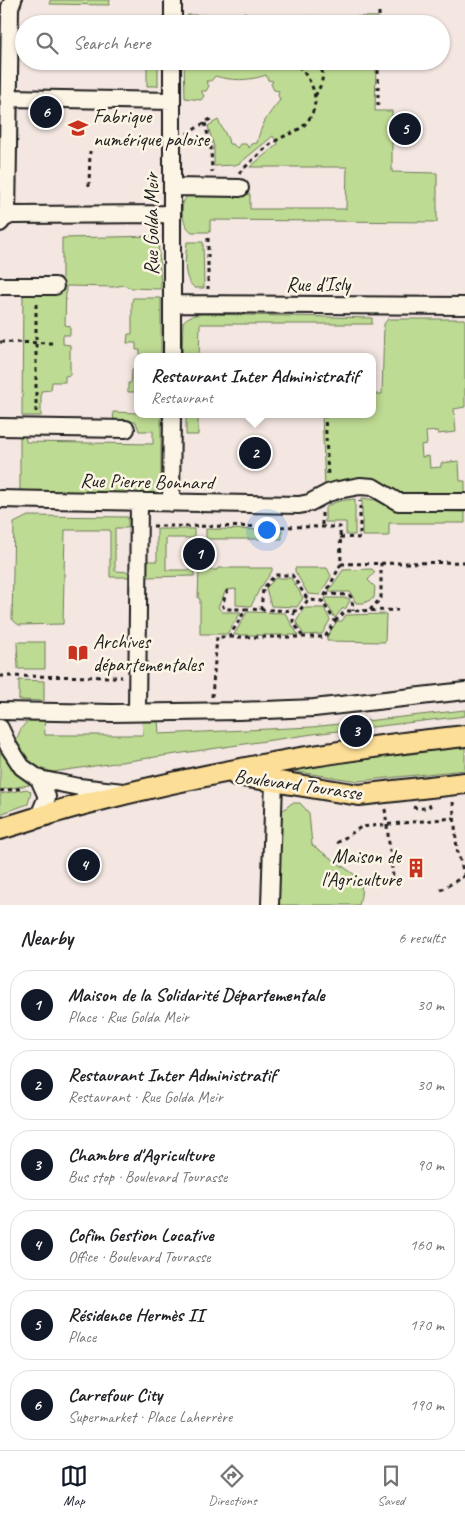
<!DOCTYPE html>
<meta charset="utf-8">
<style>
:root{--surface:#fff;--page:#f6f6f6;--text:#202124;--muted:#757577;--line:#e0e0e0;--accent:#111827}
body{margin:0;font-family:Caveat,sans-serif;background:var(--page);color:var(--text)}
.you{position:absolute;left:266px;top:529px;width:18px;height:18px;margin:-12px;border:4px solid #fff;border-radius:50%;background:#1a73e8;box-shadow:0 0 0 8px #1a73e833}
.badge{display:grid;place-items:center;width:32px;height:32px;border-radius:50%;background:var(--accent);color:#fff;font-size:16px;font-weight:700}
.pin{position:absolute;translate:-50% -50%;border:2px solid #fff;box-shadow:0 1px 5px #0006}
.popup{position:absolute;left:134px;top:353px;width:242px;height:65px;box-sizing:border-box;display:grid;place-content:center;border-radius:10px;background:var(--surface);filter:drop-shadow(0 1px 4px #0005);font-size:16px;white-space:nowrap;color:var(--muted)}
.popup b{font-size:19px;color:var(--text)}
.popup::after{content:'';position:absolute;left:50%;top:100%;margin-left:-10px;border:10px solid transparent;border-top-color:var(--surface)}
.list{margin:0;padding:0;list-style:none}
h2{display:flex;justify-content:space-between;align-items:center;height:65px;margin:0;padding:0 20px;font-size:21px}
h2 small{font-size:16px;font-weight:400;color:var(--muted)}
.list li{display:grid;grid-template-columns:32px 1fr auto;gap:15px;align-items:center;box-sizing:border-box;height:70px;margin:0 10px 10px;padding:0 10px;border:1px solid var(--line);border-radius:20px}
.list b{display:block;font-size:19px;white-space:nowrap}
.list p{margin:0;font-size:16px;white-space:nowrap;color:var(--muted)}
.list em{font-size:16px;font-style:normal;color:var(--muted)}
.icon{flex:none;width:28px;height:28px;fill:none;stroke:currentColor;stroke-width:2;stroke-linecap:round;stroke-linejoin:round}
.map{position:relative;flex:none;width:465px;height:905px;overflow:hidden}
.search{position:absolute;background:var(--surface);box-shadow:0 1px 4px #0004;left:15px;right:15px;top:15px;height:55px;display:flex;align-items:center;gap:12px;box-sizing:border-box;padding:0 18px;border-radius:28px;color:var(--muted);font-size:19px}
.sheet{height:545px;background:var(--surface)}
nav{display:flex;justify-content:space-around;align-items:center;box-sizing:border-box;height:70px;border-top:1px solid var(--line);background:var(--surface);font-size:14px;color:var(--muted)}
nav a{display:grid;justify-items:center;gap:2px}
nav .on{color:var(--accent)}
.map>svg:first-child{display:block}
.green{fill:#bedb93;stroke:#6d7c58}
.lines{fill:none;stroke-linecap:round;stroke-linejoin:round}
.minor-casing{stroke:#1c1c1c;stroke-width:20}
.major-casing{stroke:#1c1c1c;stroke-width:24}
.path{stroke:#1c1c1c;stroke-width:3;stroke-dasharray:4 4;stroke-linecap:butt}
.minor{stroke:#fcf5e5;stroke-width:16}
.major{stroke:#fdde96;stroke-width:20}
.labels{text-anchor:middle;stroke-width:5;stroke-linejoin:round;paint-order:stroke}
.poi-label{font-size:20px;fill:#1c1c1c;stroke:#fcf5e5;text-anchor:start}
.street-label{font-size:20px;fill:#1c1c1c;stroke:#fcf5e5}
</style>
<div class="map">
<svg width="465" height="905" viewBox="0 0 465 905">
<rect width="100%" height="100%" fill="#f4e6e1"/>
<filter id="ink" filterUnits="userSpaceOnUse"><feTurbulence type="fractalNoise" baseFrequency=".02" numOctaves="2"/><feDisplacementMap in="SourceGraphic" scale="10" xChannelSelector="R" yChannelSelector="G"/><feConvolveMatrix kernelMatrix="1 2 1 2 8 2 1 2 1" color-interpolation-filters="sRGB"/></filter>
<g filter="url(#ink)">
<path class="green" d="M50 0H110L109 5 50 4Z
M188 15 378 17 377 24H184V19Z
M147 61H158V86H147Z
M184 61H376L375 111H392V172L437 173V222L210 220V232H192C181 225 177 198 192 194H250V209H346L347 167H250L278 144 273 136 240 163 235 165 214 166V147L208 126 218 120 228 139 229 144H233L237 148 240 144H246L249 148 251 144 257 143C261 124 268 115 280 100L278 95 279 91 274 90 271 84 273 81 268 80 266 75C248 81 233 81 215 76L211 81H206L209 86 206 91H201L204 96 201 100 185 98Z
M158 236 161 289 131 288 123 285 114 287 66 286 65 325 70 326V335H63V344L70 345V375L65 376V382H52L51 390 41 391V416H22L23 292 62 286V238Z
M187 242H203L204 288H195C181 278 186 257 187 242Z
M133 298H161V357H140V350H136V343H127L128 334H132V302Z
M203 314 372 318V324H200L199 357H182L183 322C189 315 195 315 203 314Z
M388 319H465V407L454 409 456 432 438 434V431L426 432 427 444 421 445 422 457 429 456 430 468 441 467V463L459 461 460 481H465V494L423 496 325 488 322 414H372L373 394H382L384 324Z
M132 369H137V392H128V383H131Z
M113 412 161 414V486L159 491 155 494 20 492V433H25L26 442 153 444V431H139L136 422H114Z
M186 414H204L198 415V435H186Z
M362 498 375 500 398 511 465 512V523H389V536H362Z
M355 499V535H346V522H325V508C333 501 345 500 355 499Z
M28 516 128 517V528H115V571L131 572V577H110V530H65L63 624 19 625 15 622 12 619 14 523Z
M157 529H194V538H166V570H194V576L144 577V561H157Z
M206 529 282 530V539H206Z
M218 568H272V571L259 590 251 606 236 605V589L226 590 218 607 222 612H241L227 634H200V599L198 598 199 570H217Z
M295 568H327L331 576 320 595 308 594 295 571Z
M372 569 375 572 368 580 375 587 374 598 364 603H356L350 592H328L343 570Z
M276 578H291L303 598 297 607 271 606 266 588Z
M325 598H348L350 600 346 608 342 609 335 618 325 601Z
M304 608H324L330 620 322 634 304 635 296 622Z
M247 612 285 613 298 635H234Z
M386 614 385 642 327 641V637L337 621H342L346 615Z
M17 642H45V669H18Z
M19 680 44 681V701L19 700Z
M465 710V716L313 734 53 772 29 765 16 742C18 734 23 722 32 719 35 718 41 719 44 718L45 735H143L142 719H158L159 734 312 727Z
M465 745V770L358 781 292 771V764Z
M2 750 13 769 28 781 29 785 0 790V751Z
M27 789 31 792 28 804 0 814V794Z
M292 803H300L309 813 312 845 358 877C364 886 361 895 359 905H277L282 811Z"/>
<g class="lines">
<defs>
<path id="minor" d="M173 24V0
M8 98 172 101
M172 187 240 188
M7 217 10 7 13 0
M0 223 5 217 12 215 172 214
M0 286H55
M172 304 465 306
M172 357V61
M0 427 126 429
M0 499 299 505 309 503 328 493 338 490 360 486 373 487 398 502H465
M171 503 172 414
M0 711 112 713 239 711 314 708 465 691
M137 712 139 503
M0 728 9 747 22 767 39 779 79 787 123 792
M38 818 47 797 39 779
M270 905 274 781"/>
<path id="major" d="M236 775 359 795 465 783
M0 829C28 821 56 811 84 804 209 772 336 749 465 736"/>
</defs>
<use href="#minor" class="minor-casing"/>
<use href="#major" class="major-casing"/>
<path class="path" d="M244 24 245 9
M379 24V9
M315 96C323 82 325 76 319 61
M378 106V61
M205 123 211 148 212 172
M187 134 212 118
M239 173C250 163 265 147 277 140 287 134 299 132 307 122 324 100 311 77 293 61
M89 186 90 151
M208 238V289
M0 342 54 343
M36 412V301
M325 414 328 477
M322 513V527
M153 526 340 527 341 564 322 601 308 600 299 611 246 609 229 637H217L212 697
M340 537 360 538V501
M341 564 465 562
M228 590 222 604 224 609H246
M325 594 349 595 352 598 353 611
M261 610 263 589 275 575H292L308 600
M370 610 381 598V563
M294 611 293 621 302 636
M335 621 346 611 398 610
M230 637H325L335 621 322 601
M0 676 122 677
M0 791 23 788
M453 802 457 850 465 877
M413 807C419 809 426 809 431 805
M385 809 393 877 389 887
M337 843 361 827 454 818
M441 890 464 876"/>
<use href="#minor" class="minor"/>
<use href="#major" class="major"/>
</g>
</g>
<defs>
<symbol id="university-bare" viewBox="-9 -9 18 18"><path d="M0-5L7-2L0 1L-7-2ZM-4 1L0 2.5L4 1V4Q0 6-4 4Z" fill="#c8321e" stroke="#fcf5e5" stroke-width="2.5" paint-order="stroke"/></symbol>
<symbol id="library-bare" viewBox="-9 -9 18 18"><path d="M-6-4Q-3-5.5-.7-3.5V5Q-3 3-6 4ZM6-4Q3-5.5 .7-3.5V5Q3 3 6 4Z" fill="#c8321e" stroke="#fcf5e5" stroke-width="2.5" paint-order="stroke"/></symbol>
<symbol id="building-bare" viewBox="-9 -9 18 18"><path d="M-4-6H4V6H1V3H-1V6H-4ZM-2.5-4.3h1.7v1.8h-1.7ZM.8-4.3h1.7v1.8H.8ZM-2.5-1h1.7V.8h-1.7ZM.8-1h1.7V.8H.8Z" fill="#c8321e" stroke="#fcf5e5" stroke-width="2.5" paint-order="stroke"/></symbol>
</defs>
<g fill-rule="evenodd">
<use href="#university-bare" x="64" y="114" width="28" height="28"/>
<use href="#library-bare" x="64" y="639" width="28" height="28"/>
<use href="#building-bare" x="402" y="854" width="28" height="28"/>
</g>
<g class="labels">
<g class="poi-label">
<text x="93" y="123">Fabrique<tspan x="93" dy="23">numérique paloise</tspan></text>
<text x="93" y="648">Archives<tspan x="93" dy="23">départementales</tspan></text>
<text x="401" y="863" text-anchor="end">Maison de<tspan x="401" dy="23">l'Agriculture</tspan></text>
</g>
<g class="street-label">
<text transform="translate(151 224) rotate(-90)" y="7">Rue Golda Meir</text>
<text x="318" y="291">Rue d'Isly</text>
<text transform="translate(147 481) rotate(1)" y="7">Rue Pierre Bonnard</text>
<text transform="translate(298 784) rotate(8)" y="7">Boulevard Tourasse</text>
</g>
</g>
</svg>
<div class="you"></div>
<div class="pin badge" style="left:199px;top:554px">1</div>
<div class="pin badge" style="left:255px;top:453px">2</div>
<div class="popup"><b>Restaurant Inter Administratif</b>Restaurant</div>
<div class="pin badge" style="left:356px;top:731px">3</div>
<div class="pin badge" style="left:84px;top:865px">4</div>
<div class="pin badge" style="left:405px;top:129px">5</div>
<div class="pin badge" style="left:46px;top:112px">6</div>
<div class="search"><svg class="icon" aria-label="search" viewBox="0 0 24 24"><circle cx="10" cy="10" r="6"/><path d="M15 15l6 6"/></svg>Search here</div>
</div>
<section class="sheet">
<h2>Nearby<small>6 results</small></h2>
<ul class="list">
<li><span class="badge">1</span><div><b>Maison de la Solidarité Départementale</b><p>Place · Rue Golda Meir</p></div><em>30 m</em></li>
<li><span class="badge">2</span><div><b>Restaurant Inter Administratif</b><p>Restaurant · Rue Golda Meir</p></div><em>30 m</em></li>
<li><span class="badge">3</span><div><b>Chambre d'Agriculture</b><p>Bus stop · Boulevard Tourasse</p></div><em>90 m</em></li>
<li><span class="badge">4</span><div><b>Cofim Gestion Locative</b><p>Office · Boulevard Tourasse</p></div><em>160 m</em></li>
<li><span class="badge">5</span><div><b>Résidence Hermès II</b><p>Place</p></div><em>170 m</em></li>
<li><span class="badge">6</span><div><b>Carrefour City</b><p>Supermarket · Place Laherrère</p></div><em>190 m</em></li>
</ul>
</section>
<nav>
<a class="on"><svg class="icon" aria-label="map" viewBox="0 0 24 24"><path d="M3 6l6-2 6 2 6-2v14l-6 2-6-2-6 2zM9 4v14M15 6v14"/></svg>Map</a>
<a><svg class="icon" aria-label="directions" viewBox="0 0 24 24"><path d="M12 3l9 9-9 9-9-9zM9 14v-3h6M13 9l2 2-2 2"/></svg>Directions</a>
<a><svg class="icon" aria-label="saved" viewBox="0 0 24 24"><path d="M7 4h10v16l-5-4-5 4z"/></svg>Saved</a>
</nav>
